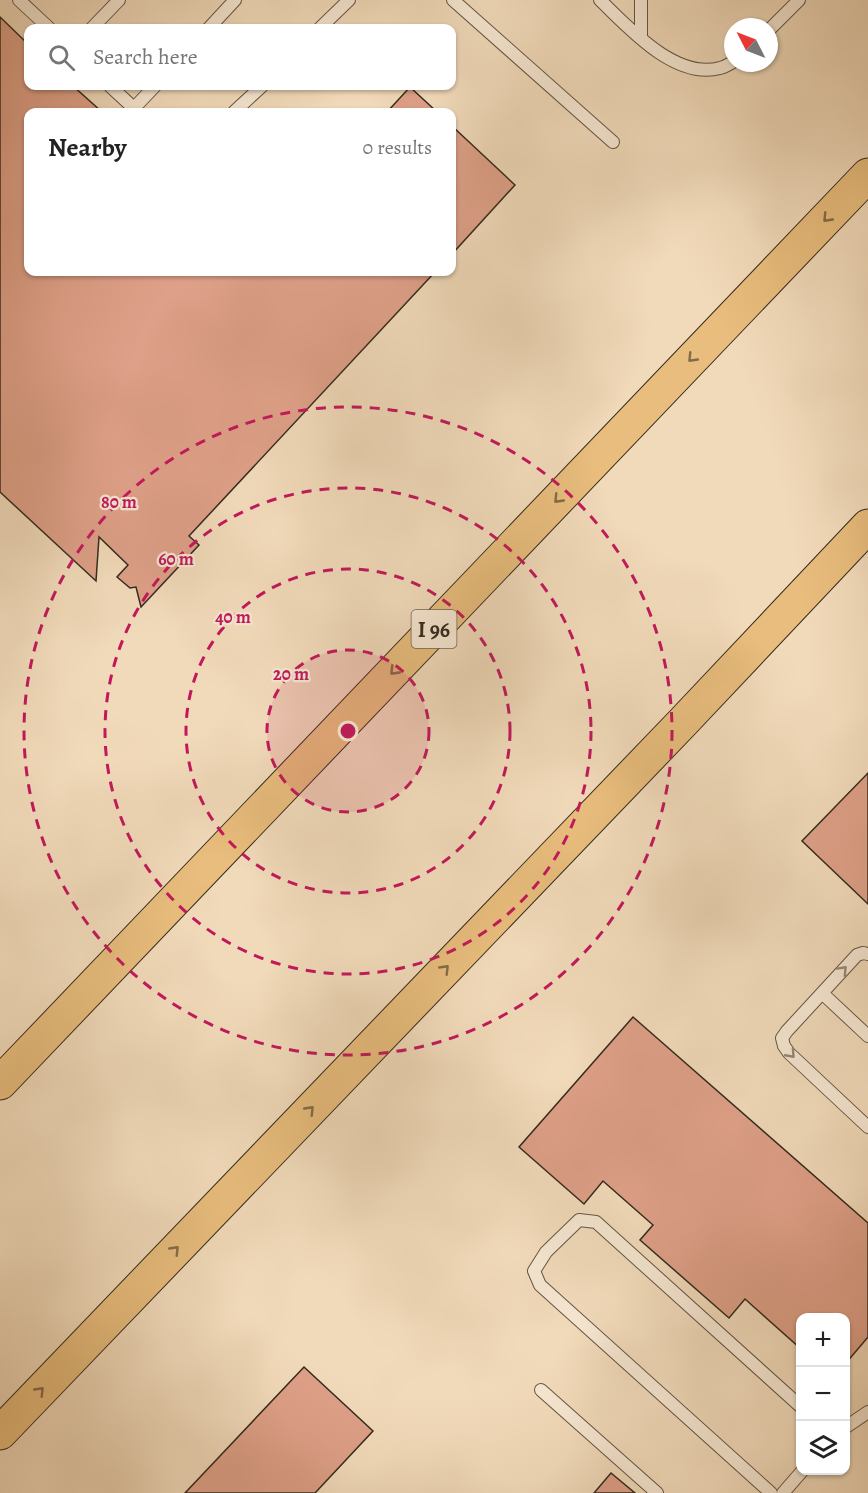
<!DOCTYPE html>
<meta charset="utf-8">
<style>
:root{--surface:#fff;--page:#f2f2f2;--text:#222;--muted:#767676;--line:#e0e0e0}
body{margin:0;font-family:Alegreya,serif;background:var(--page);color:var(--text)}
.controls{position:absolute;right:18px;bottom:18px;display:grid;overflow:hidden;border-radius:12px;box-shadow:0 2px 4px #0004}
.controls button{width:54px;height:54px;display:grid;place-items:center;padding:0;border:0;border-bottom:2px solid var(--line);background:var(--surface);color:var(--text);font:30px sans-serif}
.compass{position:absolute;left:724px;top:18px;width:54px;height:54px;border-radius:50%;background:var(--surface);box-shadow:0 2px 4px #0004;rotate:312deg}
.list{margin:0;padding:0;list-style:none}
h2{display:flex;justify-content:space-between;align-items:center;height:78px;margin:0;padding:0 24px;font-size:26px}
h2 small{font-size:20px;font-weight:400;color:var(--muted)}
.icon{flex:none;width:33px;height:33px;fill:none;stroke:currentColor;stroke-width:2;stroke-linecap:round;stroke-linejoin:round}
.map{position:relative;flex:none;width:868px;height:1493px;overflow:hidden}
.search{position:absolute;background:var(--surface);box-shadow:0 2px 4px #0004;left:24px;top:24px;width:432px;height:66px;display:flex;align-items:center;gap:15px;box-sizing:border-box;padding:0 21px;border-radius:12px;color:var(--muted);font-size:22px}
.panel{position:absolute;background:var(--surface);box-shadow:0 2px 4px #0004;left:24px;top:108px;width:432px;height:168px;border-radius:12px}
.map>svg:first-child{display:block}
.building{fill:#dea088;stroke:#332a1e;stroke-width:1.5}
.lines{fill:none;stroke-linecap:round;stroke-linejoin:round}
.lane-casing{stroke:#625645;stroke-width:14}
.highway-casing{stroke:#332a1e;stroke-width:35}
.lane{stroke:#f6e7d2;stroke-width:12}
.highway{stroke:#e8bd7d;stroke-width:33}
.oneway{stroke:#846c49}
.oneway2{stroke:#948878}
.ring{fill:none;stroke:#c2185b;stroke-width:3;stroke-dasharray:10 8}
.labels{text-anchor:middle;stroke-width:4.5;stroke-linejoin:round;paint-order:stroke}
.shield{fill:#f6e7d2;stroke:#6e6354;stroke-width:1.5}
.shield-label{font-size:22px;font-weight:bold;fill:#332a1e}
.centre{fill:#c2185b;stroke:#f6e7d2;stroke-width:3}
.ring-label{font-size:18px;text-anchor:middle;font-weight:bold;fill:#c2185b;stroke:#f6e7d2;stroke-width:4.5;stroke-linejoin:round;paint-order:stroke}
</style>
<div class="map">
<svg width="868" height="1493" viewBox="0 0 868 1493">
<rect width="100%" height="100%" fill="#f1daba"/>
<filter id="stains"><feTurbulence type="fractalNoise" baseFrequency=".00333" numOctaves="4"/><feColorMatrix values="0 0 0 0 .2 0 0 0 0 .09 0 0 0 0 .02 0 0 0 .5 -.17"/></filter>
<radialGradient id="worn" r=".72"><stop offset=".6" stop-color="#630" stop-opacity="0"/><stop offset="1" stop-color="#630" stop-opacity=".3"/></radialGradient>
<path class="building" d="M0 17 28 44V86H73L102 112H28V272H435L189 536 199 545 141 607 136 587 130 588 117 577 128 565 99 537 96 581 0 492Z
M410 87 437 112H387Z
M452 126 515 185 452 254Z
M868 773V904L802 841Z
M633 1017 868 1223V1337L846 1363V1318H800V1348L745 1299 729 1318 640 1240 653 1225 603 1181 584 1204 519 1147Z
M304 1367 373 1431 315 1493H185Z
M611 1473 635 1493H594Z"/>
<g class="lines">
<defs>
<path id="lane" d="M19 0 49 28
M453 0 613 142
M600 0C629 28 675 80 720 68 725 67 729 64 733 62
M641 0V38
M92 28 119 0
M209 28 235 0
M320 28 349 0
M769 30 799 0
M110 86 138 112
M134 108 155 86
M234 112 262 86
M868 954 863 953 857 955 787 1031 782 1038 784 1046 789 1053 868 1127
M822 993 868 1036
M541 1390 657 1493
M846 1427 868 1412
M771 1493 540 1285 534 1271 546 1252 579 1220 596 1222 800 1406
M783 1493 803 1470"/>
<path id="highway" d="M0 1083 868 175
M0 1433 683 722 868 526"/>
</defs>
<use href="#lane" class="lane-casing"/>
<use href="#highway" class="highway-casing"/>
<use href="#lane" class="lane"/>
<use href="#highway" class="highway"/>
</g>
<defs><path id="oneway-chevron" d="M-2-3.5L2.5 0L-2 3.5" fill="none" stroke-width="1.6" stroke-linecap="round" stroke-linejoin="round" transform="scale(1.5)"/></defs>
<g class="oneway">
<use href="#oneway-chevron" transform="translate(827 218) rotate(134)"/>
<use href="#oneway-chevron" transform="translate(692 358) rotate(134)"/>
<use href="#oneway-chevron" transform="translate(558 499) rotate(134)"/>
<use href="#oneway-chevron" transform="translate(394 671) rotate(134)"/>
<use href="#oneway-chevron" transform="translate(445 969) rotate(-46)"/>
<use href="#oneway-chevron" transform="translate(310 1110) rotate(-46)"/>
<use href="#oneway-chevron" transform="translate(175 1250) rotate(-46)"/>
<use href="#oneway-chevron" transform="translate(40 1391) rotate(-46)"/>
</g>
<g class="oneway2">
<use href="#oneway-chevron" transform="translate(843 970) rotate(-47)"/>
<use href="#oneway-chevron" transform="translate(791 1054) rotate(48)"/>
</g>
<circle cx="348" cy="731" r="81" fill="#c2185b" fill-opacity=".12"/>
<g class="ring">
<circle cx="348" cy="731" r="81"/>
<circle cx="348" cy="731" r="162"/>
<circle cx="348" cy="731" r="243"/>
<circle cx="348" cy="731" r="324"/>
</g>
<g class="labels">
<rect class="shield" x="411.5" y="610" width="45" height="38" rx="4.5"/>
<g class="shield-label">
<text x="434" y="637">I 96</text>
</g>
</g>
<circle cx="348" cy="731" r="9" class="centre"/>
<g class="ring-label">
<text x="119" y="508">80 m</text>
<text x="176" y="565">60 m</text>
<text x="233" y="623">40 m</text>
<text x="291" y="680">20 m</text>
</g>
<rect width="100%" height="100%" filter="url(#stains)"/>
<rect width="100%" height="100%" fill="url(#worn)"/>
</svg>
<div class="controls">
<button>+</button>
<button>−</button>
<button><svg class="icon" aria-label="layers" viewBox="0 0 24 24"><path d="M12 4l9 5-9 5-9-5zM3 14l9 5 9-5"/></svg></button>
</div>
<svg class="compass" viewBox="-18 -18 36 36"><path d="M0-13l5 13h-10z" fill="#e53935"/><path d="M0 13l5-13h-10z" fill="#767676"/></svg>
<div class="search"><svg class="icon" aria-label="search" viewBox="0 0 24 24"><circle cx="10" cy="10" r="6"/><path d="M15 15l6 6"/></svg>Search here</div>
<section class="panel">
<h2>Nearby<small>0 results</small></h2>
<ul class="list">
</ul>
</section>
</div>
